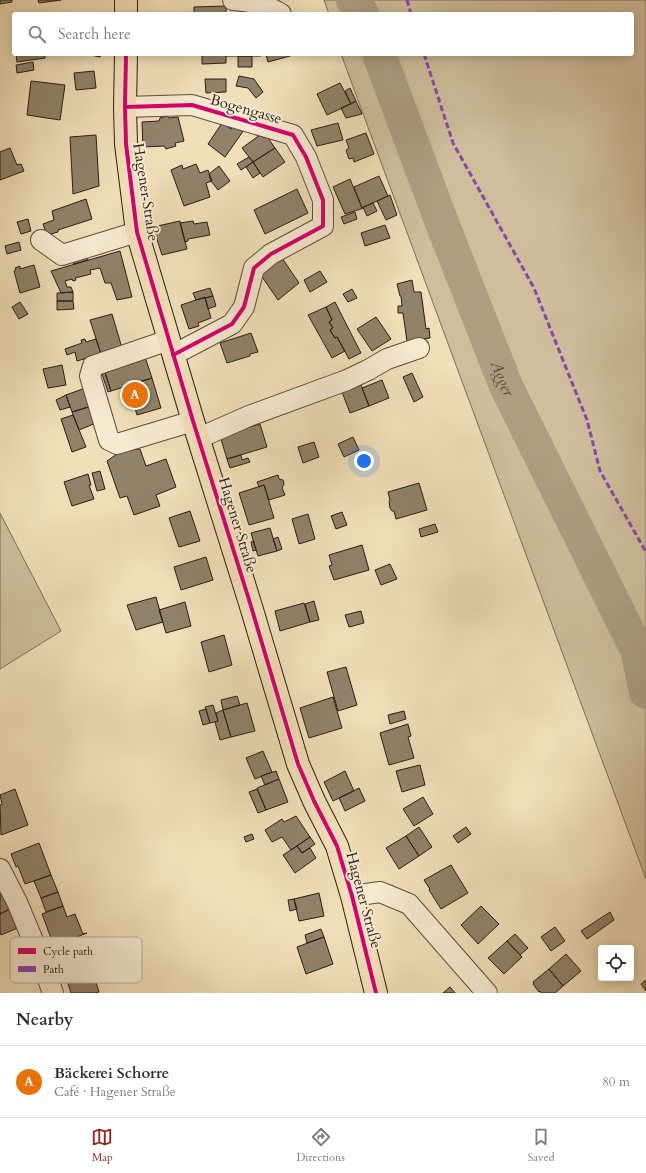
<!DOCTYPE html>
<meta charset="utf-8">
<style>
:root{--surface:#fff;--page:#f2f2f3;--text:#2b2b33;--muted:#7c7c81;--line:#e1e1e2;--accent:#8f2418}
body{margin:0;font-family:Cardo,serif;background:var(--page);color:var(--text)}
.controls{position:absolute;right:12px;bottom:12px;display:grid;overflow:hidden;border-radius:4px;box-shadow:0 2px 10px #0003}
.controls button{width:36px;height:36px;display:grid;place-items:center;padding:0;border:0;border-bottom:1px solid var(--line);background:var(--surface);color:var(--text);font:20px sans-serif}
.you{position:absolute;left:364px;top:461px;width:14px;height:14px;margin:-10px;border:3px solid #fff;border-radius:50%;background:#1a73e8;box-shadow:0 0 0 6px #1a73e833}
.badge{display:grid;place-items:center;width:26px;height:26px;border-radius:50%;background:var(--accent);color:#fff;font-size:13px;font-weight:700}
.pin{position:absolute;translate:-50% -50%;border:2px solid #fff;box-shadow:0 1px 4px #0006}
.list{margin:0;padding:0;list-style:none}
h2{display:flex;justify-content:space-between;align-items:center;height:52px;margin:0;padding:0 16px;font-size:17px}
h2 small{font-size:13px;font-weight:400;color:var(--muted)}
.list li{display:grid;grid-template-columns:26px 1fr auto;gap:12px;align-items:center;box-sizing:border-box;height:72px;padding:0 16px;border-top:1px solid var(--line)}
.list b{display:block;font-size:15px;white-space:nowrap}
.list p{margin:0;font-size:13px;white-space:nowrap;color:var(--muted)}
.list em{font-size:13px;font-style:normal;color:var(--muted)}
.icon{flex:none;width:22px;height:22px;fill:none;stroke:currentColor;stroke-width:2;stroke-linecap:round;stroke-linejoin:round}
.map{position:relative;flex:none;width:646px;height:993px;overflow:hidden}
.search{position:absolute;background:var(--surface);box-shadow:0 2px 10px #0003;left:12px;right:12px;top:12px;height:44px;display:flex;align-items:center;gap:10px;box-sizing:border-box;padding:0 14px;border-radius:4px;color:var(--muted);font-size:15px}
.sheet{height:124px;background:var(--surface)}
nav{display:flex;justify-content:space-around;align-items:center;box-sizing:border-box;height:56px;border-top:1px solid var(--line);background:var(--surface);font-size:11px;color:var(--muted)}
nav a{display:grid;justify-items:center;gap:2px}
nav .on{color:var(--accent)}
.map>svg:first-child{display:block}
.green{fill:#cfbe9c;stroke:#7c6e58}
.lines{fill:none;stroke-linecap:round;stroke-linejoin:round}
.river{stroke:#ad9d81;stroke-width:34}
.building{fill:#91826a;stroke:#281e15}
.minor-casing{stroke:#5a4e3e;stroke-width:22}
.major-casing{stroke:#281e15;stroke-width:24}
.minor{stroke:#f6ead1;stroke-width:20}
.major{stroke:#f1dfb8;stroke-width:22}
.quiet{stroke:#8e44ad;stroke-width:3;stroke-dasharray:6 3;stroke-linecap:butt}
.cycleway-casing{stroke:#f6ead1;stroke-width:6}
.cycleway{stroke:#d6006c;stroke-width:4}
.labels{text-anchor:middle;stroke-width:4;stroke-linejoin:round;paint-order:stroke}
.street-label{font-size:15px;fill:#281e15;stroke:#f6ead1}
.water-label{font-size:16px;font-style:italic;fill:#574a3b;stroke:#f6ead1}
.key{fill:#f6ead1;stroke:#b8ad99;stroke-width:1}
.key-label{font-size:11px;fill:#281e15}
</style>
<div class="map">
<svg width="646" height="993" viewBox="0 0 646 993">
<rect width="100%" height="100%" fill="#f1dfb8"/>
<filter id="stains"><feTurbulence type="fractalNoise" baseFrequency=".005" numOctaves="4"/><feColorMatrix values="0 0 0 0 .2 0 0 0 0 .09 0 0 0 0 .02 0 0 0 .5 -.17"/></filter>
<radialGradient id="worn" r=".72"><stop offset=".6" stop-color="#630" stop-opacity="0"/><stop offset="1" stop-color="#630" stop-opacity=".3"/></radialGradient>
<path class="green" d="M324 0H646V879L341 54H632V14H329Z
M0 513 61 631 0 669Z"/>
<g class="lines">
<g class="river">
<path d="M353 0 362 14"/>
<path id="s1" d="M379 54 442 223 506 386 637 650 646 692"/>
</g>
</g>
<path class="building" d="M0 0H12V2L0 4Z
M38 0H61L39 3Z
M226 6V14H194V7Z
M16 54H45V58L17 62Z
M86 54H101L100 57Z
M202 54H226V63L202 64Z
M226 54H261V56H226Z
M266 54H297L268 62Z
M238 56H252V67H238Z
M33 62 34 70 17 73 16 65Z
M94 71 96 88 76 90 74 73Z
M239 76 254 79 263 92 256 98 248 88 236 86Z
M205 79H226V92L206 93Z
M31 81 65 85 60 120 27 115Z
M340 83 351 104 327 115 317 94Z
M350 88 356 101 351 104 345 91Z
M356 101 362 114 346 118 341 108Z
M167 116 169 118 178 117 184 141 175 143 176 146 166 149 164 146 143 147 142 122 159 121 160 118Z
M222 123 231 129 235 124 244 130 225 157 208 144Z
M338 123 343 140 317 146 311 130Z
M264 132 275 148 253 162 242 148Z
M366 133 374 154 354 162 353 158 349 159 346 150 349 148 346 140Z
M96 135 99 186 73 194 70 137Z
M10 148 17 165 21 164 24 171 0 180V152Z
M275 148 285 162 263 177 253 162Z
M249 157 253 162 241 170 237 164Z
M253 162 260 173 253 178 246 167Z
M196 164 200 173 208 170 212 181 206 183 210 197 184 206 171 170 182 165 183 169Z
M219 166 230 181 218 190 211 181 209 174Z
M379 176 388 196 362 208 354 187Z
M350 179 362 208 363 207 364 208 345 214 333 187Z
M297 189 308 213 265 234 254 210Z
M390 195 397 215 386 220 377 201Z
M86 199 92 219 58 230V232L47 235 44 231 45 230 43 224 54 220 52 211Z
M373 203 377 211 367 216 363 207Z
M355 212 357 219 344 224 341 217Z
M28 219 31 231 21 234 17 222Z
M180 221 187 249 162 255 153 227Z
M193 221 194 224 207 222 210 235 188 239V241L185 242 180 223Z
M385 225 390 238 365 246 361 233Z
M19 242 21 250 7 254 5 246Z
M120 251 132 297 117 300 111 283H105L100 268 90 270 91 274 75 278 76 280 73 281 72 279 65 281 67 287H71L73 292 61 293 51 271Z
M85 252 88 260 74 264 71 258Z
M280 255 299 283 278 300 258 271Z
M34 265 40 287 20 293 14 271 16 270 15 268 20 266V269Z
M320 271 327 282 310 292 304 280Z
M412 280 414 292H421L426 329 429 328 430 338 407 341 403 313H398V306H402L401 296H400L397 284Z
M210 288 213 296 196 300 193 293Z
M352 289 357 298 348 302 343 294Z
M73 292V301H57V293Z
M213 296 216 306 208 309 205 298Z
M205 297 211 318 198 323 199 326 189 329 181 305Z
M57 301H73L74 309 57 310Z
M20 302 28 314 19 319 12 307Z
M335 302 361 353 349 359 337 337 335 338 330 330 333 328 329 322 332 320 326 307Z
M326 307 332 320 329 322 333 328 330 330 335 338 337 337 345 351 332 358 308 315Z
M112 314 122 348 101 354 90 320Z
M376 317 391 339 372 351 357 329Z
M251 333 258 352 250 354V356L227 363 220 343Z
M85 339 86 342 96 339 101 354 77 361 75 352 67 355 65 349 82 343 81 340Z
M145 357 152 378 111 391 104 370Z
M62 365 66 385 48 388 43 369Z
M104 370 111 391 108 392 101 371Z
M412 373 423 397 414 402 403 377Z
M152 378 161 408 137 415 128 385Z
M382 380 389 398 369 406 362 388Z
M361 385 369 406 350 413 342 392Z
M88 387 95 405 72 412 66 395Z
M66 395 70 407 60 410 56 400Z
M95 405 101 421 79 430 72 412Z
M73 415 86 447 72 452 61 419Z
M260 424 267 447 227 459 220 436Z
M353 437 359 450 344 457 338 444Z
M314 442 319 457 303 463 298 447Z
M140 449 146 466 166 459 176 487 156 495 160 506 134 515 127 496 120 498 107 461 117 454 126 450Z
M241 455 242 460 248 458 250 462 230 468 227 459Z
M100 471 105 489 97 491 92 473Z
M88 474 91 485H89L94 499 72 506 64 482Z
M278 475 279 479 283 480 284 484 282 488 285 495 269 500 264 485 259 487 257 482Z
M419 483 427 510 396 519 394 511H392L390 508 389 501 390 500 388 492Z
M264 485 274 518 249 525 239 493Z
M190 511 200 541 179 547 169 518Z
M342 512 347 525 336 529 331 516Z
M308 514 315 539 299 544 292 519Z
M435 524 438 532 421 537 419 529Z
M270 528 277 551 258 556 251 533Z
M278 537 282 549 277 551 273 539Z
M253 541 256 550 253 551 251 542Z
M362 545 369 570 334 580 329 566 332 565 329 555Z
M206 557 213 580 181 590 174 567Z
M390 564 397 579 381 585 375 570Z
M156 597 163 622 136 630 127 605Z
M314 601 319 620 310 622 305 604Z
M185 602 191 626 166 633 159 610Z
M304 603 310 622 280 631 275 611Z
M361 611 364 623 349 627 345 615Z
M224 635 232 665 209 672 201 642Z
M346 667 357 705 338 711 327 672Z
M237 696 240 705 223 710 221 700Z
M333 697 342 728 309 738 300 708Z
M247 703 255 731 231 737 223 710Z
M213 705 218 721 210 723 205 707Z
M206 709 210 723 203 725 199 711Z
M223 710 231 737 220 740 215 722 218 721 216 713Z
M404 711 406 719 390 724 388 715Z
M408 724 411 736 408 737 414 758 389 765 380 733Z
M263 751 272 772 255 779 246 758Z
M420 765 425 785 402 792 396 771Z
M276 771 279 779 265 785 261 776Z
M345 771 354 791 333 801 324 782Z
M279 779 288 802 266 810 257 788Z
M359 788 365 801 345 811 339 798Z
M15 789 28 825 1 835 0 805 2 804 0 795Z
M257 789 266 810 258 813 249 792Z
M423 797 433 814 414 826 403 809Z
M296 816 310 837 291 850 282 837 272 842 265 830 282 819 284 822Z
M419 827 432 847 419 856 406 836Z
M466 827 471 834 458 843 453 836Z
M252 834 254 839 246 842 244 837Z
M406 836 419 856 399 869 386 848Z
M310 837 315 844 302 853 297 846Z
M39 843 51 875 25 884 18 866 16 867 11 854Z
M297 846 302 853 310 848 316 858 295 873 283 855Z
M451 865 468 893 441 909 429 890 430 889 424 880Z
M51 875 58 892 41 898 34 881Z
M3 892 12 908 0 914V894Z
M58 892 63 906 46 912 41 898Z
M319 893 324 916 299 921 294 899Z
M294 899 297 909 290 911 288 900Z
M63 906 67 917 75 914 83 934 87 933 54 946 42 914Z
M481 906 499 924 478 944 461 925Z
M12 908 20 927 1 935 0 931V914Z
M610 912 614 920 587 939 581 931Z
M555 927 565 941 551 951 541 937Z
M321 929 324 937 307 943 305 935Z
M515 934 528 948 520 955 507 941Z
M324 937 333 964 306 974 297 947Z
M507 941 522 957 504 974 488 958Z
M87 953 99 992 94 993H71L61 961Z
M566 954 581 971 563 986 549 969Z
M549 969 563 986 555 993H541L540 991 539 992 533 984H534L533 982Z
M646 980V991L641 984Z
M450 987 455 993H443Z"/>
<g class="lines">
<defs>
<path id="minor" d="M233 0C250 1 267 5 281 14
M125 107 192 105 293 135 306 157 323 200V226L271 254 254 268 244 307 232 324 173 355
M41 240 62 255 137 232
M169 340 93 366 90 376 109 440 117 444 193 421
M199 438 249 416 347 380 368 370 387 359 419 348
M0 869 17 902 39 955 53 993
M352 896 380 892 409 904 487 993"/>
<path id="major" d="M126 0V14
M126 54 125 107 126 144 137 232 193 421 250 603 298 764 314 801 337 846 352 896 376 993"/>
</defs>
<use href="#minor" class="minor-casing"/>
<use href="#major" class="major-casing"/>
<use href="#minor" class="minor"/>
<use href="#major" class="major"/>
<path class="quiet" d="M407 0 411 14
M424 54 453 143 534 288 587 420 600 471 646 552"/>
<defs>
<path id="cycleway" d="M126 54 125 107 126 144 137 232 193 421 250 603 298 764 314 801 337 846 352 896 376 993
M125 107 192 105 293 135 306 157 323 200V226L271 254 254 268 244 307 232 324 173 355"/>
</defs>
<use href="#cycleway" class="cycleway-casing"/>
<use href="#cycleway" class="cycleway"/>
</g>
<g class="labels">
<g class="street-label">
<text transform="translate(246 109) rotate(16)" y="5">Bogengasse</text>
<text transform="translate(146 192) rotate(81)" y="5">Hagener Straße</text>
<text transform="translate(238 525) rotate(73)" y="5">Hagener Straße</text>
<text transform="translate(364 900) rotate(75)" y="5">Hagener Straße</text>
</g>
<g class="water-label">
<text dy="6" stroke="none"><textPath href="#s1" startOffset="347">Agger</textPath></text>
</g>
</g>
<rect x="10" y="937" width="132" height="46" rx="6" class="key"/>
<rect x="18" y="948" width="18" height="6" fill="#d6006c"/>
<rect x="18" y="966" width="18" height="6" fill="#8e44ad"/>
<g class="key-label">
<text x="43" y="955">Cycle path</text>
<text x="43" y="973">Path</text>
</g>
<rect width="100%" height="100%" filter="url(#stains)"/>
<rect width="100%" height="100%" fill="url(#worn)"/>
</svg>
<div class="controls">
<button><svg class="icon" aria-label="locate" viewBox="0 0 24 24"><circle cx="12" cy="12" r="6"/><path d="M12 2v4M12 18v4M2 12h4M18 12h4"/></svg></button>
</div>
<div class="you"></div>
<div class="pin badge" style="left:135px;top:395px;background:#e8710a">A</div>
<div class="search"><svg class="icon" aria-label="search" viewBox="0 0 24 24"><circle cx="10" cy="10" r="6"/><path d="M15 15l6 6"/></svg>Search here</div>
</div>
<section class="sheet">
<h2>Nearby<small></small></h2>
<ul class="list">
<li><span class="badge" style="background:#e8710a">A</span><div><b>Bäckerei Schorre</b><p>Café · Hagener Straße</p></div><em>80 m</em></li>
</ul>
</section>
<nav>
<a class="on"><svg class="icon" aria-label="map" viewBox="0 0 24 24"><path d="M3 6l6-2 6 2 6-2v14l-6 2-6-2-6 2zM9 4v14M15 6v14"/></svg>Map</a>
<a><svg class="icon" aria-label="directions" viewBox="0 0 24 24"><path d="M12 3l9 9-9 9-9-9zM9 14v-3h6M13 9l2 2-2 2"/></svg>Directions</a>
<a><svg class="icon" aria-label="saved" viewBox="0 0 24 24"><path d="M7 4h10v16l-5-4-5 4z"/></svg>Saved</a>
</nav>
